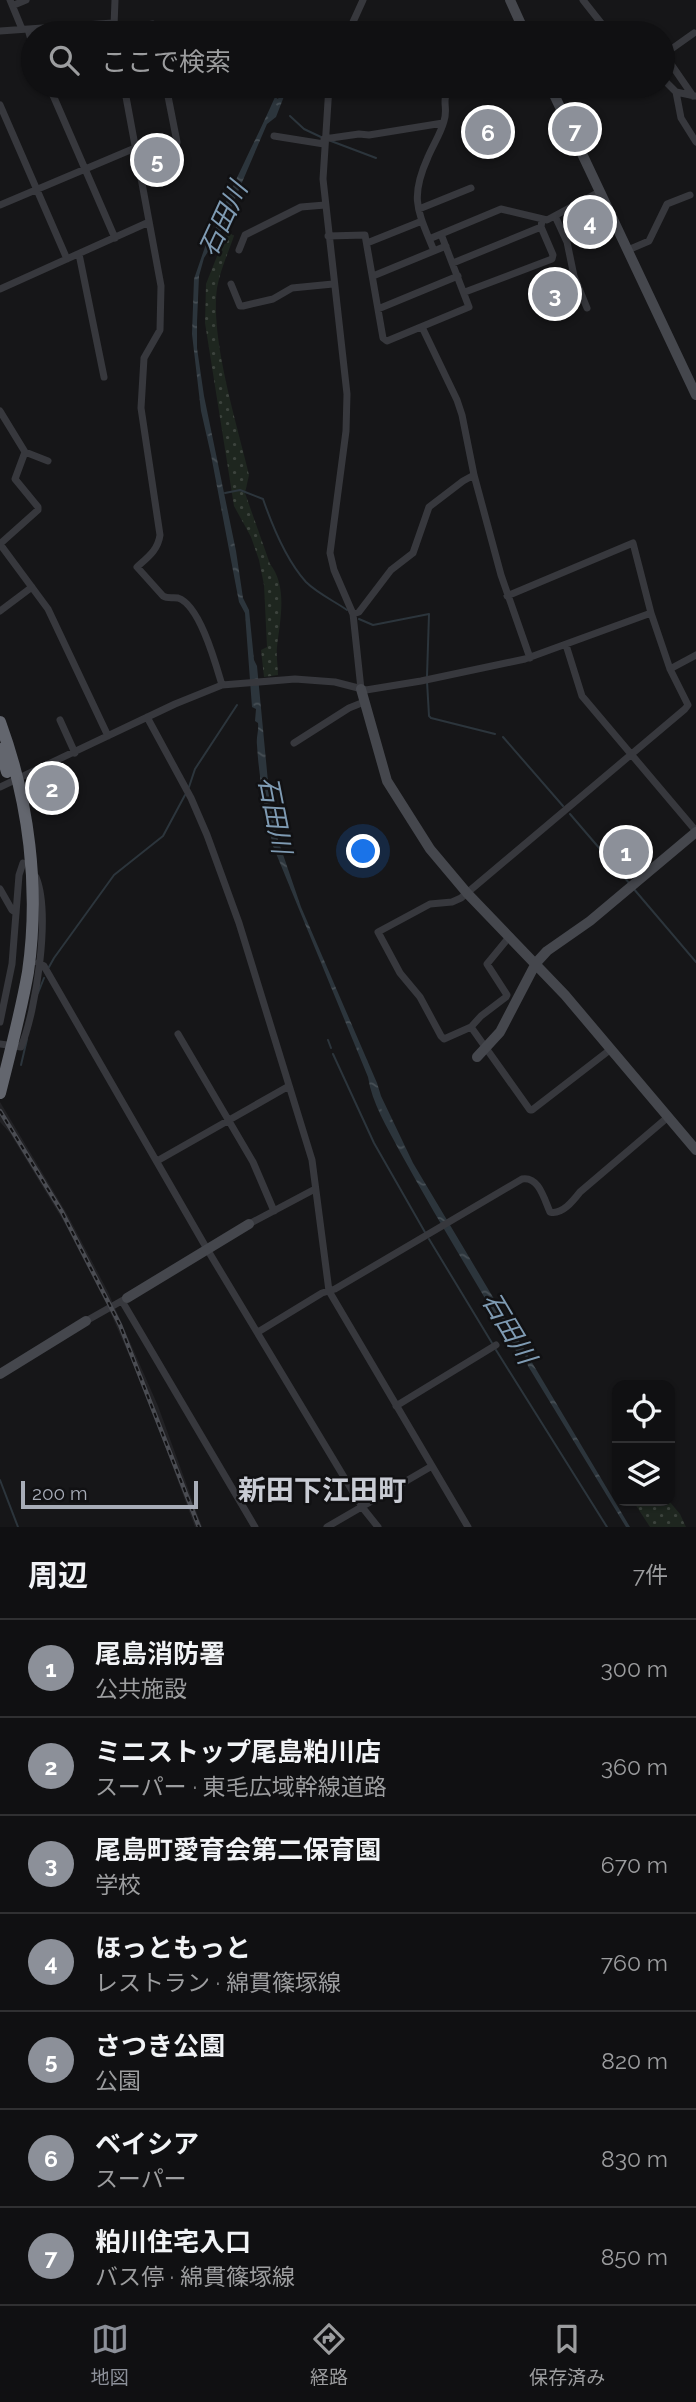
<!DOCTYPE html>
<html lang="ja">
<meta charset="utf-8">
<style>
:root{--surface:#101012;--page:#19191b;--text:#f1f3f6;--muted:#9c9d9f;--line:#303032;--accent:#8c9099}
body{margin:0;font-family:Raleway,"Noto Sans JP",sans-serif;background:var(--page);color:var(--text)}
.controls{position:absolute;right:21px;bottom:21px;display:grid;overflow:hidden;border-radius:14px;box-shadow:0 2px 5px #0004}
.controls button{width:63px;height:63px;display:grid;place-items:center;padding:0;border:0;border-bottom:2px solid var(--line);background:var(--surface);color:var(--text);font:35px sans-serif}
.scale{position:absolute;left:21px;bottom:18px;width:177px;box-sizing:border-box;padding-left:7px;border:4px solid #a8adb8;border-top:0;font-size:19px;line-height:24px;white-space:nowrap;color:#a8adb8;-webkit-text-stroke:5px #111113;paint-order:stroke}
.you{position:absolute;left:364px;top:852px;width:24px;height:24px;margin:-18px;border:5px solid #fff;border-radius:50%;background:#1a73e8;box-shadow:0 0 0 10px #1a73e833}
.badge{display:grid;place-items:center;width:46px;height:46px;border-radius:50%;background:var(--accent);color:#fff;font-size:23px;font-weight:700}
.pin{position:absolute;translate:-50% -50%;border:4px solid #fff;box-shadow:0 2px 7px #0006}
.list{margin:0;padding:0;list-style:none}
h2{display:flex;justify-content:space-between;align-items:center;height:91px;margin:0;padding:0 28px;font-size:30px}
h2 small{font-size:23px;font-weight:400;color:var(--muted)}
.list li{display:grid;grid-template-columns:46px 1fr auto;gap:21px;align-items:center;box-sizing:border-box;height:98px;padding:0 28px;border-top:2px solid var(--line)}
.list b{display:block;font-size:26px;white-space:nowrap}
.list p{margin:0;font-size:23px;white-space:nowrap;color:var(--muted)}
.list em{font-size:23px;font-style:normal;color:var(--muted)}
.icon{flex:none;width:38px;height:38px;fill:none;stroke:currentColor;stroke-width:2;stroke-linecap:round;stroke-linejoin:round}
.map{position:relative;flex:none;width:696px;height:1527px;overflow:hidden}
.search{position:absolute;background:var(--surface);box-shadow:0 2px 5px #0004;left:21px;right:21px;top:21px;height:77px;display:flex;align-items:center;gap:18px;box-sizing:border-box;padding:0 24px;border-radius:38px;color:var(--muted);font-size:26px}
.sheet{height:777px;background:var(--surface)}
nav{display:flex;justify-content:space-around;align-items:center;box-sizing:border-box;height:98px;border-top:2px solid var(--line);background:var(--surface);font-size:19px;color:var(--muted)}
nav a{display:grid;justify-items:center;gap:4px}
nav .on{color:var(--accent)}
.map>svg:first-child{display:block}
.built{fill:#222225}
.grass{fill:url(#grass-dots)}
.water{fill:url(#water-ripples)}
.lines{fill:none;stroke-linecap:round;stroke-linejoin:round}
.stream{stroke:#2c353c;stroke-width:2}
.street{stroke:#37383d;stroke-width:7}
.secondary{stroke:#45474d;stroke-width:10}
.highway{stroke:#63666e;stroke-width:12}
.rail-casing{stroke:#4a4c52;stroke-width:4.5}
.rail{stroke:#111113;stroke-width:2;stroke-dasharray:5;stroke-linecap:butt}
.labels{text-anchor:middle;stroke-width:5;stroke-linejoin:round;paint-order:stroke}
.water-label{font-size:26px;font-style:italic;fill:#7f9bb3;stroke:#111113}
.quarter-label{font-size:28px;font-weight:bold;fill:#c9ccd4;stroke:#111113}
</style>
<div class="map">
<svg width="696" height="1527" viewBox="0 0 696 1527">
<defs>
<pattern id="grass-dots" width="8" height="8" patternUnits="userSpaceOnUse" patternTransform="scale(1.75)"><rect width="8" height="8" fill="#1e261f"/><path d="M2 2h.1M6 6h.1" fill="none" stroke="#3c433d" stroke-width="1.8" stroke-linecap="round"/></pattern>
<pattern id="water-ripples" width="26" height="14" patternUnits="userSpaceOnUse" patternTransform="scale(1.75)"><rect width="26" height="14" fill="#2c353c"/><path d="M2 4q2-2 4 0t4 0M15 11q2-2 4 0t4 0" fill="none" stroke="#485056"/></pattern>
</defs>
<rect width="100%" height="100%" fill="#161618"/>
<path class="built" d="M0 1102 67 1214 108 1292 158 1406 202 1527H195L143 1387 108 1307 64 1222 10 1133 0 1122Z"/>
<path class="grass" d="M173 145 178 175 162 182 161 167 141 170 138 154Z
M227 231 234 236C228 253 220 271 217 288 210 339 237 424 249 475L245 493 270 564C288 587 280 620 277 647 276 656 278 666 278 675L264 677 261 650 267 647 264 585 259 560 251 537 234 506 205 323 206 284Z
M633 1501H669L680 1514 686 1527H650Z"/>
<path class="water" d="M285 86H288L276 117 267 124 222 229 204 258 199 276 197 322V348L204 396 236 551 243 598 249 610 254 660 257 666 270 803 276 834 301 907 377 1083 381 1096 413 1163 630 1527H626L528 1366 525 1355 516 1351 512 1343 513 1338 500 1316 493 1312C462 1259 429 1205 399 1150 387 1127 372 1103 368 1077L273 846C265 813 259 779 257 745 256 737 259 731 258 723L255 721 256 709 252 707 245 613 239 602 211 455 201 411 192 334 194 279 206 244 212 238C229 189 256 141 275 97L278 99Z"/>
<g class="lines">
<path class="stream" d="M290 116 304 129 323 138
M331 141 376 158
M225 493 240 490 263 499C272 525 287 561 306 582 317 593 334 601 347 610
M359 619 373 625 429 614 427 676
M427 681 429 716 431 718 495 734
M503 737 563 806
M189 787 195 769 237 705
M570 814 630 884
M633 888 696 962
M49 967 54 958 114 875 163 836 185 795
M38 993 44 978
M328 1040 331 1048
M333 1054 374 1143 426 1234
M21 1065 27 1039
M429 1239 492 1343
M496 1350 607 1527
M0 1480 18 1527"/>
<path class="street" d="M10 0 22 29
M583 0 609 33
M14 5 26 0
M114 26 115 0
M28 29 33 47
M114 30 153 24 155 33
M0 31 113 23
M348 33 363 0
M664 54 693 96
M663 55 694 33
M663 79 676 92 695 96
M49 86 115 238
M124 86 161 286 160 330 144 358 141 408 160 535C158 550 148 557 137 567L163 596C168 599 173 597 178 598 200 605 216 665 222 685
M166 86 177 142
M329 86 323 179 347 394 346 431 330 553 334 570 353 614 361 689
M676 92 681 118 696 142
M0 105 67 259
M274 136 324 144
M324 139 359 134 369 135 443 123
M0 205 135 148
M419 209 471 188
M555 216 567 242 574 276 587 308
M328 236 365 235 383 338 387 341 469 307 441 234
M429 239 501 209 547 220 599 192
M367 243 422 221
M239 250 245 235 301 207 325 205
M628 250 649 241 667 204 690 195
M434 251C418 211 409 199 428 157 433 145 441 133 444 121 449 105 439 101 452 86
M79 254 104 377
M453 263 541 227
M373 276 446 246
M231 284 240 306H243L273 299 292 288 333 284
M0 289 149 222
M465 292 552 259 553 255 541 227 542 220
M378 309 458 276
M422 327 457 400 462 415 474 475 501 575 530 658
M0 411 25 452 48 461
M25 452 15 479 38 507V510L0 544 48 609 108 736
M507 596 633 543 651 613
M0 611 32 587
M353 614 359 612 391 570 413 553 429 507 463 481 474 475
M566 645 582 696 696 831
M670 669 696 655
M147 717 191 798 207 835 239 923 312 1160 329 1291 468 1527
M60 720 75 753
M294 743 349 708 364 702
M0 787 175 704 222 685 295 679 335 682 366 690 421 681 525 659 651 613 670 669 688 705 685 709 461 898 452 902 430 904 378 932 400 973 420 997 441 1036 444 1039 471 1027 481 1016 506 997 507 995 487 964 510 936
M0 889 12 910 16 913
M38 963 44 966 207 1249 362 1507 378 1527
M0 1022 12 964 19 875 23 863
M471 1027 530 1110H532L611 1049
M178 1034 253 1162 274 1211
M0 1044 21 1047C36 1011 51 914 36 877
M157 1161 289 1086
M249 1224 315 1189
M122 1301 255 1527
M86 1321 125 1299
M258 1332 322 1293 335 1289 522 1179C539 1176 544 1199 550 1212 562 1215 573 1201 580 1192L668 1117
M396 1406 496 1345
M327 1527 432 1466"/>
<path class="secondary" d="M510 0 525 33
M550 86 696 395
M361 689 387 781 430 849 467 893 565 995 696 1150
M477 1057 500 1032 536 963 547 951 590 921 696 832
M127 1298 249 1224
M0 1374 86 1321"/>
<path class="highway" d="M0 722C29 801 40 888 28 972 21 1012 10 1053 0 1093
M0 749 7 772"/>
<defs>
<path id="rail" d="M0 1111 62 1212 120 1325 199 1527"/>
</defs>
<use href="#rail" class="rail-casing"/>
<use href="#rail" class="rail"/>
</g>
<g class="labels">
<g class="water-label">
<text transform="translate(223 219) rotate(-65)" y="9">石田川</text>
<text transform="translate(275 815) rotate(79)" y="9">石田川</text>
<text transform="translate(509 1328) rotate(59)" y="9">石田川</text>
</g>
<g class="quarter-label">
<text x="322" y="1500">新田下江田町</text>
</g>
</g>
</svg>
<div class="controls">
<button><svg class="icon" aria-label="locate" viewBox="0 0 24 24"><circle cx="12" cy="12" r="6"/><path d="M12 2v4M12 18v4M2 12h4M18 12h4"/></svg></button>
<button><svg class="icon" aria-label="layers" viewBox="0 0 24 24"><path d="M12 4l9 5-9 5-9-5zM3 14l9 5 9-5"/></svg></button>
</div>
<div class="scale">200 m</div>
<div class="you"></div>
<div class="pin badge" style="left:626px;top:852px">1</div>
<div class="pin badge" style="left:52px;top:788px">2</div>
<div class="pin badge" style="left:555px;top:294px">3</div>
<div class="pin badge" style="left:590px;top:222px">4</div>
<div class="pin badge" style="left:157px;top:160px">5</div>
<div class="pin badge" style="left:488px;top:132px">6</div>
<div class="pin badge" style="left:575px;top:129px">7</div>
<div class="search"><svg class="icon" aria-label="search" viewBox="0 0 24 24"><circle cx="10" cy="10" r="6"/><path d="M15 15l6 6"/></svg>ここで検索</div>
</div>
<section class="sheet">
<h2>周辺<small>7件</small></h2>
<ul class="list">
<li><span class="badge">1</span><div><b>尾島消防署</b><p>公共施設</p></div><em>300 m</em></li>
<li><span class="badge">2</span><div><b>ミニストップ尾島粕川店</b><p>スーパー · 東毛広域幹線道路</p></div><em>360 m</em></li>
<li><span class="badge">3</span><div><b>尾島町愛育会第二保育園</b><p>学校</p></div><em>670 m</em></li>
<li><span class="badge">4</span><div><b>ほっともっと</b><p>レストラン · 綿貫篠塚線</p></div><em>760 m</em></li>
<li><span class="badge">5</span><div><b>さつき公園</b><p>公園</p></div><em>820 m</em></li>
<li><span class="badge">6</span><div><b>ベイシア</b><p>スーパー</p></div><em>830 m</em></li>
<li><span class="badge">7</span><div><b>粕川住宅入口</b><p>バス停 · 綿貫篠塚線</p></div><em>850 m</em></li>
</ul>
</section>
<nav>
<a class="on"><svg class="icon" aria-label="map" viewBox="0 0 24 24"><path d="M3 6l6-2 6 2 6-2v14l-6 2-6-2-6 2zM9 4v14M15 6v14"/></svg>地図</a>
<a><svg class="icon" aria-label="directions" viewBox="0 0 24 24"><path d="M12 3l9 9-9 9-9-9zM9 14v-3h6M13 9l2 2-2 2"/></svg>経路</a>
<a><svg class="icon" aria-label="saved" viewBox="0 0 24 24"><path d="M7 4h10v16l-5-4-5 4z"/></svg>保存済み</a>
</nav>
